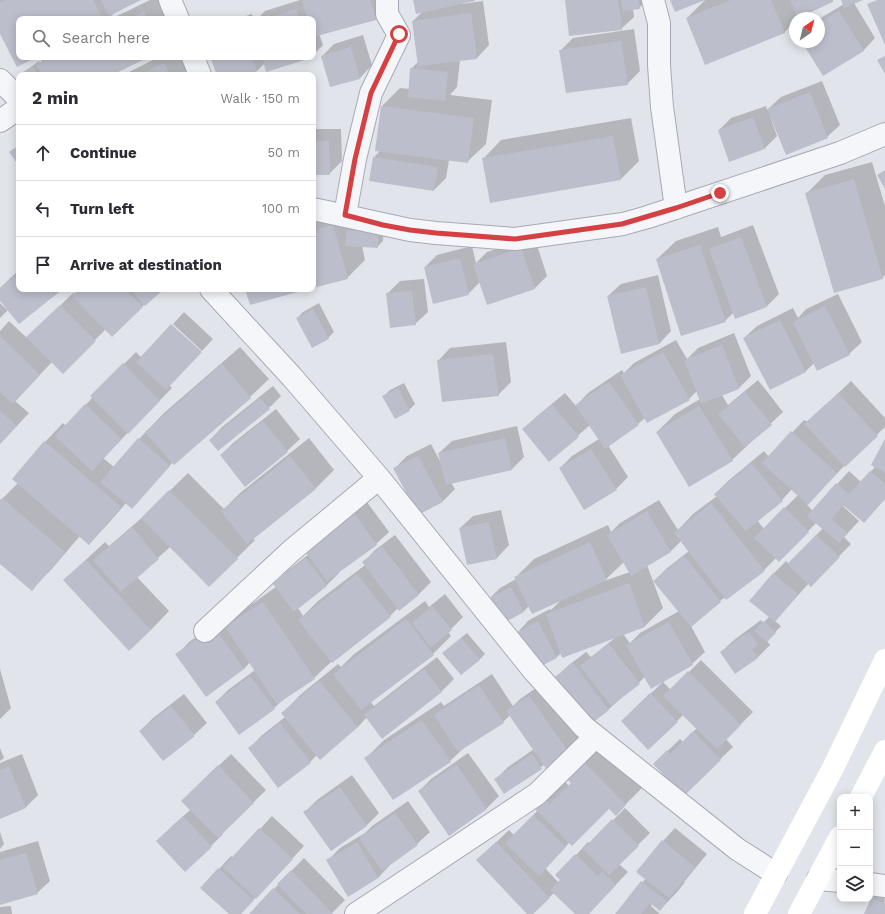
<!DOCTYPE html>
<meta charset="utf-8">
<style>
:root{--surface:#fff;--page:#f2f2f3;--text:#2b2b33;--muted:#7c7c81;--line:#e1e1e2}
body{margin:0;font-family:"Work Sans",sans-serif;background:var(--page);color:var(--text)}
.controls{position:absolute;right:12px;bottom:12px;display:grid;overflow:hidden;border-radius:8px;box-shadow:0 2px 10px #0003}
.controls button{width:36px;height:36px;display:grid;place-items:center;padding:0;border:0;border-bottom:1px solid var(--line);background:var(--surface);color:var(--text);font:20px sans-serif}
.compass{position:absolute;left:789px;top:12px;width:36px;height:36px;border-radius:50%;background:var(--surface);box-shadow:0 2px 10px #0003;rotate:35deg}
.stop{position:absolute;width:12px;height:12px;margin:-9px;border:3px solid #d54142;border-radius:50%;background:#fff}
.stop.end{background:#d54142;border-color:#fff;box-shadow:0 1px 4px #0008}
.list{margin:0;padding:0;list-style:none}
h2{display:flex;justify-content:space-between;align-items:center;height:52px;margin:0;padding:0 16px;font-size:17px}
h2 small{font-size:13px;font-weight:400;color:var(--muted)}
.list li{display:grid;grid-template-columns:26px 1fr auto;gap:12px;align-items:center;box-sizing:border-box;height:56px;padding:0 16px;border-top:1px solid var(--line)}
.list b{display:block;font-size:15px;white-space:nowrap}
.list em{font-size:13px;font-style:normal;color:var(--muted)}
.icon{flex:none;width:22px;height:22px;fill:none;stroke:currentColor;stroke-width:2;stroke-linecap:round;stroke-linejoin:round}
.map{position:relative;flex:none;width:885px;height:914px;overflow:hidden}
.search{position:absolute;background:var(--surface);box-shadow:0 2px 10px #0003;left:16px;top:16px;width:300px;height:44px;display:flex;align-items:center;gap:10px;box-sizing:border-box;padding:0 14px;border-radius:8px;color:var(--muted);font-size:15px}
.panel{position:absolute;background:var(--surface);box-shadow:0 2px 10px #0003;left:16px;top:72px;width:300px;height:220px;border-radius:8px}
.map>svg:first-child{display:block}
.shadow{fill:#0003;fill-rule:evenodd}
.building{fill:#bcbfcb}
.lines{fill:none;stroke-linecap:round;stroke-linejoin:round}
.street-casing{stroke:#a7aab6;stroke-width:24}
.street{stroke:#f5f6f9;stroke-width:22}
.secondary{stroke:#fff;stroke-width:22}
.route{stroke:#d54142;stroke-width:5}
</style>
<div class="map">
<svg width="885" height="914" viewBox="0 0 885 914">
<rect width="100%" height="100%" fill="#e2e4eb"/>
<path class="shadow" d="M0 0H139L115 12 108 19H19V57H35L17 66 0 31Z
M150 0H166L175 19H111Z
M300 0H386L388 7 375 20 319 34 323 45 313 55V19H257L265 11Z
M414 0H473L462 2V4L483 1 489 45 477 58 460 60 457 87 450 95 492 100 486 144 467 162 449 160 446 178 434 190 374 157 381 150 382 106 400 88 410 89 411 69 419 61 413 21 423 11Z
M566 0H645V2L639 8 633 9 634 17 621 29Z
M705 0H833L798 18H795V21L784 33 687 18Z
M842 0H860L854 3 875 38 863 51 803 42H819V19L844 4Z
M252 14 254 19H237Z
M634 29 640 71 627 84 560 51 573 38Z
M363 35 372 65 360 78 331 86 322 56 334 44Z
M45 57H147L110 75H20L39 61 40 63Z
M159 57H188L197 75H123Z
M211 57H311L265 63 257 71 245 75H218Z
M822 81 840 125 827 137 771 116H770L777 136 764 149 719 130 731 118 766 106 767 110 781 97Z
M631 118 639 161 620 180 483 159 501 140Z
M313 129H341L342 161 329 174H313Z
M872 162 885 206V275L882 278 806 194 825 175Z
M313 218 384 226 383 241 377 247 362 246 365 260 347 278 313 287Z
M753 225 779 294 767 306 736 318 734 312 725 321 657 259 676 241 718 227 721 237Z
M534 236 547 276 535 288 480 282 468 294 425 267 437 255 472 246 476 263 487 252Z
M19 270V289H62L8 310 0 318V303L7 310 8 309 0 299V288Z
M658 275 671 331 659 344 622 352 608 296 621 284Z
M424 279 428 312 415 324 387 294 400 281Z
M80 289H162L145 304 112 335 106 329 63 372 52 362 15 401 29 413 0 444V331L9 321 27 338 73 293 75 295Z
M838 294 862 342 849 354 814 363 806 371 770 389 744 338 757 326 793 308 798 318 806 309Z
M319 303 334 332 328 338 297 318 303 312Z
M184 312 213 339 202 351 173 324Z
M734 333 751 376 739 388 722 395 728 405 758 380 783 412 732 460 657 432 675 414 700 399 697 391 689 399 645 418 638 424 608 445 628 477 616 489 560 468 572 456 599 439 590 425 550 460 524 429 536 417 565 393 576 406 588 393 622 370 624 373 634 363 676 340 687 359 698 348Z
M506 342 511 382 498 395 438 361 450 348Z
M240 347 269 379 250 397 174 464 173 462 132 508 126 503 107 525 89 544 80 536 50 571 31 589 0 562V501L18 483 13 479 45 442 63 423 66 426 93 397 92 396 136 352 172 388 103 458 114 467 139 439 164 413Z
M851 381 885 418V427L845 465 807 505 813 511 849 471 861 482 875 467 885 441V499L864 521 844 505 843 506 859 521 844 537 851 544 811 585 809 583 775 621 781 626 767 641 770 645 758 657 735 672 721 652 734 640 761 620 763 623 769 617 773 574 786 561 789 564 823 528 817 522 779 561 776 558 764 570 725 597 691 626 705 652 692 664 645 677 609 709 591 722 556 677 569 665 586 652 591 657 615 638 561 653 557 657 535 668 517 633 529 620 550 609 551 610 561 600 529 606 524 611 500 623 488 600 500 588 516 579V577L534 559 608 525 611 532 620 523 659 500 678 530 693 514 717 496 715 494 728 481 764 451 769 457 804 420 808 422ZM792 489 798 495 764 529 757 520 782 500ZM681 541 689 551 666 569 654 581 679 611 640 633 630 643 623 634 644 627 663 608 647 565 671 551ZM624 562 630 572 604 581Z
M404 383 415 404 409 410 384 396 390 390Z
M273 386 281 396 269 408 210 440 222 427Z
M276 409 300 439 287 451 221 455 233 443Z
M517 426 524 457 512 469 451 483 455 489 442 502 395 468 407 456 431 444 441 463 439 453 452 441Z
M309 438 334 470 316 488 253 538 255 540 209 586 170 547 137 577 169 611 151 630 64 580 105 542 109 546 145 515 188 473 224 509 240 493Z
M364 498 389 532 376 544 338 572 339 573 327 585 298 608 303 616 318 601 365 565 363 563 375 550 395 535 431 582 419 594 399 609 398 608 390 616 332 661 314 678 284 699 274 708 216 702 228 690 255 670 250 662 244 669 177 655 189 642 227 615 232 622 245 609 276 587 274 584 286 572 309 554Z
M501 510 509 545 497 558 460 528 473 516Z
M445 594 463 617 448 632 451 636 433 654 370 701 374 706 437 657 454 679 442 691 383 737 367 717 358 727 317 755 310 762 278 787 249 749 261 736 285 717 282 714 300 695 338 664 341 667 353 655 425 601 429 607Z
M467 633 485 654 479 660 450 647Z
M701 660 753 712 726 739 733 747 684 794 654 764 680 739 683 742 697 728 683 715 677 721 634 709 663 682 671 690Z
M0 669 11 708 0 719Z
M492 674 513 706 520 699 542 684 584 745 544 765 504 792 496 779 508 767 534 749 510 715 503 722 466 746 450 761 366 758 384 740 441 702 444 706Z
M184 694 207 723 194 735 140 731 153 718Z
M600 741 644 786 616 814 609 808 570 842 545 868 559 883 576 855 588 842 590 844 625 808 650 833 619 864 628 872 588 914H577L554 893 531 914H528L490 848 509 830 514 835 538 810 563 779 569 786 573 783 565 775Z
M0 748 4 758 0 761Z
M468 753 499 796 487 808 449 834 419 791 431 779Z
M22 754 38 795 26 807 0 818V763Z
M231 754 266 790 222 833 223 834 211 846 170 828 190 810 182 801Z
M352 775 379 813 367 825 332 850 305 812 317 800Z
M408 801 430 832 417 844 389 864 390 865 378 878 349 895 328 860 340 848 365 833 372 826Z
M272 816 304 846 240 914H230L202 888 219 869 231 856 233 858Z
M675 828 707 854 684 882H685L678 891 660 910 652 904 651 906 660 914H616L646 878 638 871 663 841Z
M0 832 4 844 0 849Z
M38 841 50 881 37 893 0 904V852Z
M304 858 345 900 331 914H250Z
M884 886 885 914H865L872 898Z
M11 906 12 914H0V907Z"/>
<path class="building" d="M6 0H93L103 19H19V57H37L17 67 0 34V3Z
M101 0H141L109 16Z
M302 0H370L376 20 313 37V19H307Z
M413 0H475V1L416 14Z
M565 0H618L622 30 569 36Z
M621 0H638L640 9 623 11Z
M670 0H705L675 12Z
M731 0H771L785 33 705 65 686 18Z
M790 0H833V2L798 18Z
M841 0H863L844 8Z
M877 0H885V45L867 4Z
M296 9 299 19H266Z
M144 11 148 19H129Z
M839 11 864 51 823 76 802 42H819V23Z
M471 13 477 59 418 66 412 21Z
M621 41 628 85 566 93 559 50Z
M351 47 360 79 330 87 321 56Z
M885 56V74L877 60Z
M52 57H149L112 75H42L36 64Z
M210 57H252L257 71 248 75H217Z
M262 57H310L311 58 266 72Z
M164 63 170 75H140Z
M32 66 38 75H19V79L17 76Z
M410 68 448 72 445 101 408 97Z
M810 92 828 138 786 155 767 109Z
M381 106 474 118 468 163 375 151Z
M753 117 765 149 729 162 718 130Z
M613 136 621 180 490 203 482 158Z
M313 141H329L330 175H313Z
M19 145V166L9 152Z
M373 157 438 167 434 191 369 181Z
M885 170V189L877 175Z
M854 179 883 279 834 293 805 193Z
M333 225 348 279 313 288V230Z
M347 230 378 232V248L345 246Z
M741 237 767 307 735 319 709 249Z
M700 245 726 322 681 336 656 259Z
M521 248 535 289 487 305 473 264Z
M460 258 469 295 433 304 424 267Z
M19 273V289H63L19 324 0 301V288Z
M646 287 659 344 621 354 607 296Z
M79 289H125L143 307 112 337 72 296Z
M130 289H164L145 306Z
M245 289H309L250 305Z
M412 291 416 325 390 328 386 293Z
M60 305 96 341 63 374 26 337Z
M825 306 850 355 817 371 793 322Z
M313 309 329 339 312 348 296 318Z
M780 320 806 372 770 390 743 338Z
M171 324 202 352 166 390 136 362Z
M0 336 40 375 13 404 0 392Z
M722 345 739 389 701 404 684 360Z
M663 352 690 400 647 423 620 375Z
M493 354 499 396 442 402 437 360Z
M123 363 160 401 128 434 90 396Z
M222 364 251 398 174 465 145 432Z
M609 382 639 425 605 449 575 405Z
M398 388 410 411 395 419 382 396Z
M745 392 772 425 745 447 718 414Z
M838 393 878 436 845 467 804 424Z
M260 398 270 409 218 451 209 440Z
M85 404 122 439 92 471 55 436Z
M552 404 579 437 549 462 522 429Z
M699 406 733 461 689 487 656 432Z
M0 411 17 426 0 444Z
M263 421 288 452 245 487 220 455Z
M791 431 837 473 808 505 762 463Z
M138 438 170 466 132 509 100 482Z
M505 438 512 470 446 485 438 453Z
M885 439V473L871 465Z
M44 441 121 507 89 545 12 479Z
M591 449 617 490 584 510 559 468Z
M290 456 316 489 247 544 221 511Z
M418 456 443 502 418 515 393 468Z
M751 463 783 501 746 531 714 494Z
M870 471 885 484V499L864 523 843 505 831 519 848 533 839 543 807 516 836 483 849 494Z
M169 490 238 559 209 587 141 518Z
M2 498 65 552 32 591 0 564V500Z
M711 503 765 571 726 600 674 533Z
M784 507 809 532 779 562 754 538Z
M351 509 377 545 327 581 301 546Z
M647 511 671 552 631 576 607 535Z
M489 522 497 559 467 565 459 528Z
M132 527 159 559 121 592 93 560Z
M816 535 840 557 811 587 787 564Z
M590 542 607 580 532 614 514 577Z
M382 546 419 595 399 611 362 562Z
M684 556 721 602 691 627 653 581Z
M306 558 327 586 294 612 273 584Z
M86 560 151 630 129 651 63 580Z
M773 573 798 594 775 622 749 601Z
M357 574 391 617 332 663 298 620Z
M629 583 645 627 562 658 546 614Z
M511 587 524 612 500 625 486 600Z
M263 602 315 679 277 704 225 627Z
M432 606 452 630 431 647 412 623Z
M406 619 434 655 361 710 333 674Z
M538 621 557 658 535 669 516 633Z
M763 621 776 633 767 642 754 631Z
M669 622 693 665 651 689 626 645Z
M214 627 244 669 206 697 175 654Z
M749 632 758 645 752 649 758 658 735 674 720 652Z
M461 638 480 660 461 675 442 653Z
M609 644 640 684 611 706 580 666Z
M573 663 609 710 591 724 555 677Z
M424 669 442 692 382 739 364 715Z
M688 671 741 725 717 749 663 696Z
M250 676 275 709 239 735 215 702Z
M319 681 358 727 320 760 281 713Z
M479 685 504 723 458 752 434 715Z
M650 693 678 722 648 750 621 721Z
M529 696 573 758 550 774 506 711Z
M171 706 195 736 163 761 139 731Z
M422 720 451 762 393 800 364 758Z
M280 723 311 763 278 788 248 748Z
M693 731 721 760 684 796 653 764 667 750 670 754Z
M532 754 542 769 504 794 494 779Z
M581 759 626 805 616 816 609 809 572 846 533 807 544 797 550 804 571 783 564 776Z
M456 764 487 809 449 836 418 791Z
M218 765 254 803 218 838 181 801Z
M9 766 26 808 0 819V770Z
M340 787 367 826 331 851 303 812Z
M395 813 418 845 382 871 359 838Z
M533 815 566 847 539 876 505 843Z
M183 816 212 847 185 872 156 841Z
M612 819 639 846 609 875 583 849Z
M259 828 293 859 256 899 223 867Z
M662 840 695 867 669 898 636 872Z
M357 842 378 878 348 897 326 860Z
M496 842 550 898 533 914H527L476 860Z
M26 853 38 894 0 905V860Z
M575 854 598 876 602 871 616 885 589 914H575L550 890 560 880 555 875Z
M218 868 254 900 241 914H229L200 888Z
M291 870 333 914H306L277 884Z
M641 881 667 901 660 911 650 903 641 914H615Z
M273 888 300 914H249Z
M871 898 885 904V914H864Z"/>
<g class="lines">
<defs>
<path id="street" d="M170 0 178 19
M653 0 659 23V65L662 107 676 208
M193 57 200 75
M0 80 19 99
M0 121 19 108
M313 209 410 230 436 233 515 239 623 224 648 217 840 153 885 134
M345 215 355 159 371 93 399 35 387 14V0
M211 289 292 377 379 478 534 671 584 727 737 849 776 874
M205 631 291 551 379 478
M818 879 840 881
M870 884 885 886
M356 914 537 794 595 737"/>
</defs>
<use href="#street" class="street-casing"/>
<use href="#street" class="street"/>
<path class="secondary" d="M861 797 885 751
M755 914 833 768 885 660
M799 914 840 837"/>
</g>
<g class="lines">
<path class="route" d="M399 34 371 93 355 159 345 215 383 225 410 230 436 233 515 239 622 224 676 208 720 193"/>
</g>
</svg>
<div class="controls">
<button>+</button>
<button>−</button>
<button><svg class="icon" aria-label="layers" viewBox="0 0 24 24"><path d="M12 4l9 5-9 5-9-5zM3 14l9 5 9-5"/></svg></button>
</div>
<svg class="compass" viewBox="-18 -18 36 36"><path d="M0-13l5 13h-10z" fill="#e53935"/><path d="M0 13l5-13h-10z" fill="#7c7c81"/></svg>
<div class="stop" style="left:399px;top:34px"></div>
<div class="stop end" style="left:720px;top:193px"></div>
<div class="search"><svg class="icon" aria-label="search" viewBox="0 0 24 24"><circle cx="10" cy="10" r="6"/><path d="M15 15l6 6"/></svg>Search here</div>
<section class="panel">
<h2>2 min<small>Walk · 150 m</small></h2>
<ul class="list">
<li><svg class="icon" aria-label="ahead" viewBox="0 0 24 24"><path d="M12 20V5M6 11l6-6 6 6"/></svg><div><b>Continue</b></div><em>50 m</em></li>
<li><svg class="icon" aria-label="left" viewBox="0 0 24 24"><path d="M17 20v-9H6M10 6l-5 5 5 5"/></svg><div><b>Turn left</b></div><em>100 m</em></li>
<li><svg class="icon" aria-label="arrive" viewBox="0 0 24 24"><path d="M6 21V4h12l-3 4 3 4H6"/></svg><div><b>Arrive at destination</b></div></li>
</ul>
</section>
</div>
